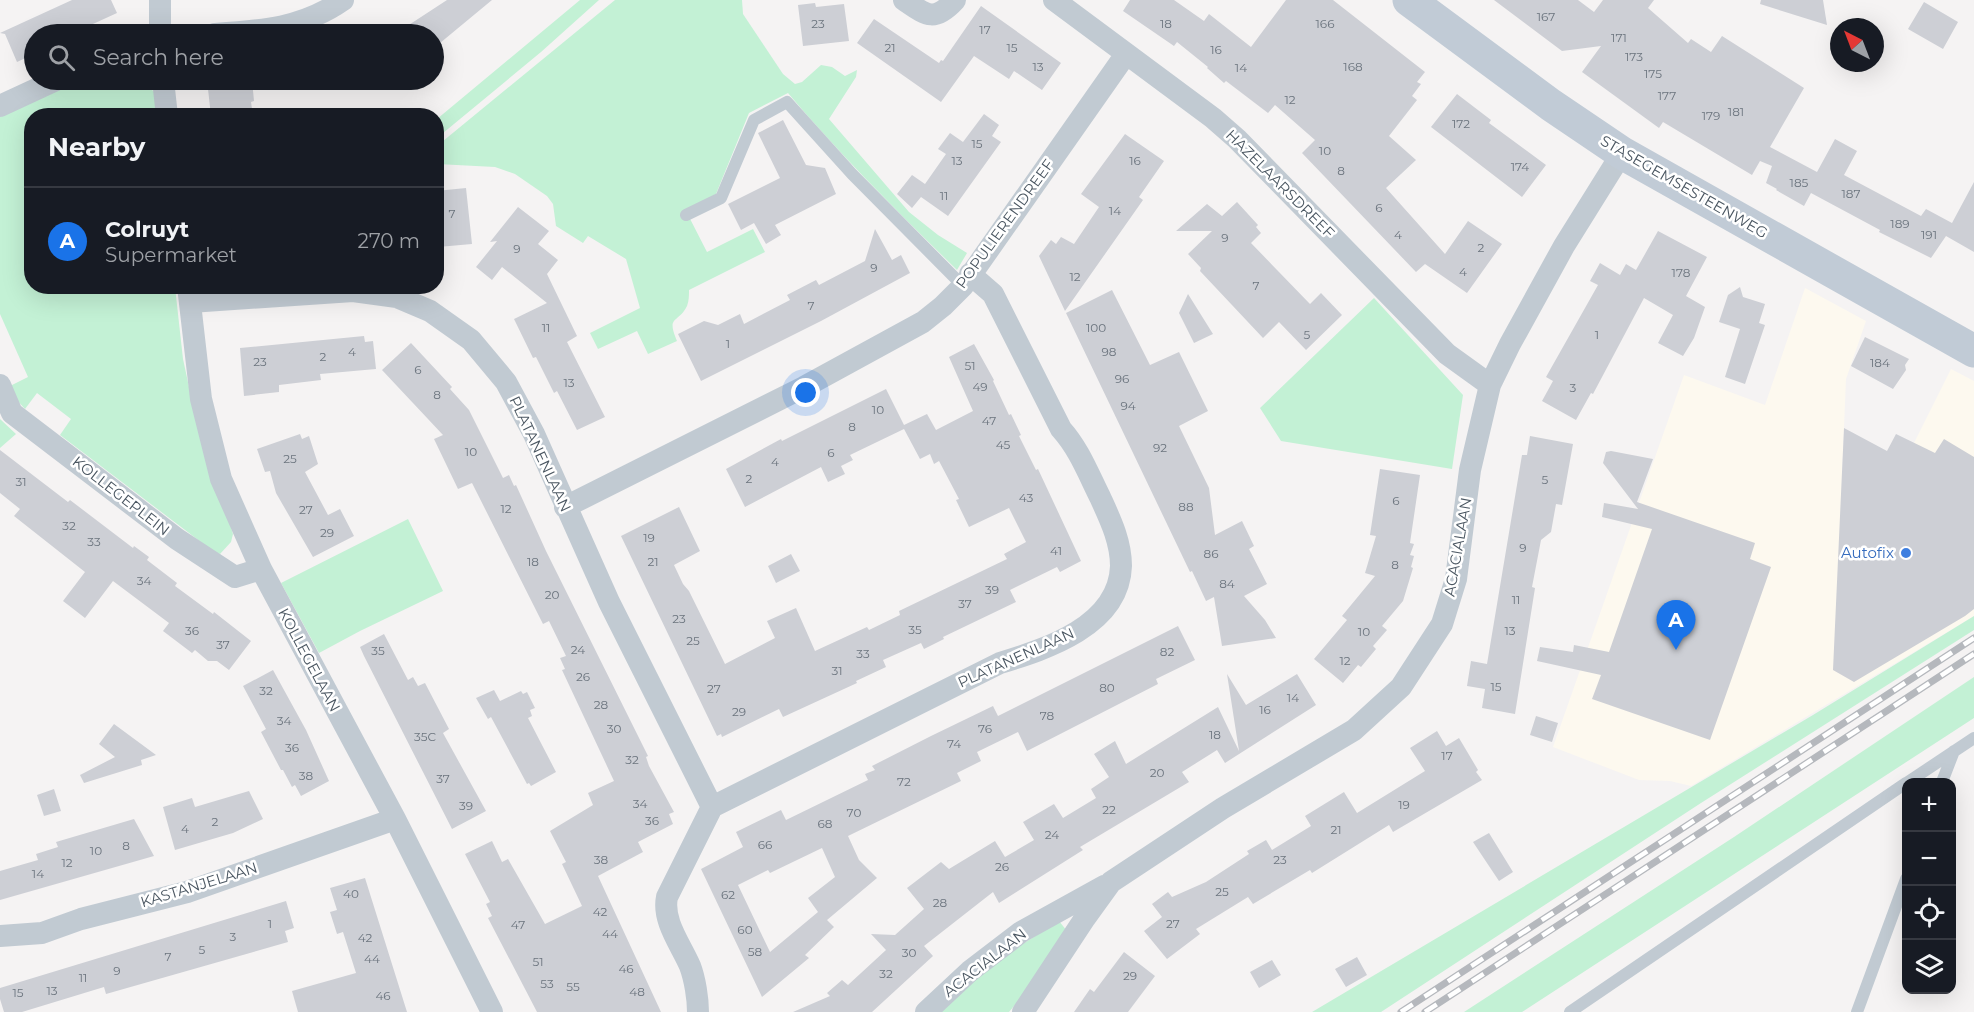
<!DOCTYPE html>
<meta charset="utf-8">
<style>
:root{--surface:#171b24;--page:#242831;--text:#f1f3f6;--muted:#9ea1a6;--line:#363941;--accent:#1a73e8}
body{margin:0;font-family:Montserrat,sans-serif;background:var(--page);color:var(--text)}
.controls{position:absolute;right:18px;bottom:18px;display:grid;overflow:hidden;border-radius:12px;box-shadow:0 6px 24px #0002}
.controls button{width:54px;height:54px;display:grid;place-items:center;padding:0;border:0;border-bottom:2px solid var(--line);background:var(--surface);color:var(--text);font:30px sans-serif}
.compass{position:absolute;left:1830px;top:18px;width:54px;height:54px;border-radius:50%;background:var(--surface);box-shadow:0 6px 24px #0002;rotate:318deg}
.you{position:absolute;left:806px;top:393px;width:21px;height:21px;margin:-15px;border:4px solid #fff;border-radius:50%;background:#1a73e8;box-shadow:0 0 0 9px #1a73e833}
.badge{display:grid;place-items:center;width:39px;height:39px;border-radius:50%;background:var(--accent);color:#fff;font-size:20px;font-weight:700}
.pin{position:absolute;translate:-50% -50px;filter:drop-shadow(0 2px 3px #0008)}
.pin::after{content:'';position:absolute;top:32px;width:21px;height:18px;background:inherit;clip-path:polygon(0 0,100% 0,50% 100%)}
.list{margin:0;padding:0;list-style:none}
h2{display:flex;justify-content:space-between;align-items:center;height:78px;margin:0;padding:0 24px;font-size:26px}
h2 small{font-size:20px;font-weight:400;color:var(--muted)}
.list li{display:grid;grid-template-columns:39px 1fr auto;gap:18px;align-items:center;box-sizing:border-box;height:108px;padding:0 24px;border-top:2px solid var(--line)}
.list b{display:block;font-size:22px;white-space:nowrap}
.list p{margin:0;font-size:20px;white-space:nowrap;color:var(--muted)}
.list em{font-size:20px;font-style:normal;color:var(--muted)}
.icon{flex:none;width:33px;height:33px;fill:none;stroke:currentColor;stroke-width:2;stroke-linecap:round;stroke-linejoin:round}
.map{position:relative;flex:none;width:1974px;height:1012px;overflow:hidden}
.search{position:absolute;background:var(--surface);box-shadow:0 6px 24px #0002;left:24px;top:24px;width:420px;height:66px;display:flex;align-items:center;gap:15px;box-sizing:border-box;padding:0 21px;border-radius:33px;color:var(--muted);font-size:22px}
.panel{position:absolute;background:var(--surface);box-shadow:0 6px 24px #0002;left:24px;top:108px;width:420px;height:186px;border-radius:24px}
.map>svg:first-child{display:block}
.commercial{fill:#fdf9ef}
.green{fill:#c3f1d5}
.building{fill:#cdcfd5;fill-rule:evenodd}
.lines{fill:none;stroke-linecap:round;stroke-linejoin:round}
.lane{stroke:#c1cad2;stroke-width:12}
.street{stroke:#c1cad2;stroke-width:22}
.secondary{stroke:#c1cbd6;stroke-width:33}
.rail-casing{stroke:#b5b8bd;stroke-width:7}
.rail{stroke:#fff;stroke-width:4.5;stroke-dasharray:14;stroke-linecap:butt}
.shop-dot{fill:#3f7fe0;stroke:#fff;stroke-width:2}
.labels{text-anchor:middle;stroke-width:5;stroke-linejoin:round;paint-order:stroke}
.number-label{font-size:12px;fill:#6b747e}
.street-label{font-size:15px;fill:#4a5661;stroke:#fff}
.shop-label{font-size:15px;fill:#366cbe;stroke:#fff;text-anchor:end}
</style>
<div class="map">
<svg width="1974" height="1012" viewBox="0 0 1974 1012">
<rect width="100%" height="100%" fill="#f5f3f3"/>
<path class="commercial" d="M1805 288 1866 321 1846 379 1842 477H1897L1951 369 1974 381V616L1691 786 1670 781 1639 780 1553 747 1684 375 1765 405Z"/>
<path class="green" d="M580 0H599L541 52 437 138V119Z
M615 0H742L743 14 783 74 795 84 802 82 821 65 832 67 845 76 857 70 856 77 829 119 909 212 938 235 967 253 957 270C899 213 840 155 788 93L749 113 716 194 686 211 707 252 753 229 765 252 689 290C689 295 689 301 687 306 678 324 666 315 677 341L648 354 637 331 598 349 590 333 640 308 626 259 588 236 583 243 556 226 553 204 547 196 515 174 495 167 437 164V146Z
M93 80H143L154 92 158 115 32 116V286L175 287 183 359 194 410 233 534 231 542 220 554 214 552 60 435 71 419 37 393 25 409 16 399 10 386 28 377 0 314V117L70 84Z
M1374 298 1463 395 1452 469 1281 441 1260 408Z
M0 419 16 434 0 448Z
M408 519 443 591 360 631 319 653 281 583Z
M1974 616V630L1701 803 1381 1012H1312L1813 715Z
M1974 677V718L1522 1012H1464L1734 837Z
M1059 921 1067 931 1025 993 1009 1012H937L977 973Z"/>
<path class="building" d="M72 0H111L117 13 71 34H34V54L17 62 5 34 0 33Z
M447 0H492L434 48V34H395Z
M1130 0H1174L1204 21 1209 14 1251 47 1286 0H1333L1425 72 1417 82 1421 84 1412 96 1417 100 1389 136 1416 160 1386 188 1445 254 1468 221 1502 244 1467 293 1425 264 1416 272 1302 153 1315 140 1275 105 1268 113 1226 81 1224 83 1207 68 1208 67 1177 42 1174 46 1123 11Z
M1494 0H1578L1594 12 1603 0H1654L1648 8 1688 43 1691 39 1711 52 1722 36 1804 88 1770 147 1817 172 1835 139 1857 151 1844 175 1921 216 1926 209 1952 223 1974 182V252L1946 236 1931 258 1879 232 1880 230 1811 193 1804 206 1776 190 1777 189 1766 183 1772 166 1760 161 1752 175 1663 122 1659 128 1582 72 1601 46 1562 51Z
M1761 0H1823L1827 25 1760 4Z
M1924 2 1958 22 1943 49 1908 29Z
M815 3 816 7 844 4 849 41 803 46 798 5Z
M981 6 1061 63 1042 90 1014 71 1009 79 974 56 941 102 857 43 874 19 939 63 941 60 943 61Z
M207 80H252L254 101 251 102 253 116H211Z
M1457 94 1491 120 1489 123 1546 165 1522 197 1431 127Z
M984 114 999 125 992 136 1001 142 948 216 921 197 912 208 897 194 912 175 925 184 946 154 938 149 950 133 963 142Z
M783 120 806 165 825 168 836 194 775 225 781 235 766 244 754 223 741 230 728 204 780 178 758 133Z
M1125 134 1164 161 1139 197 1143 200 1065 311 1039 256 1051 240 1056 244 1061 237 1074 244 1099 207 1081 194Z
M466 188 472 244 438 247 436 191Z
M1237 202 1258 225 1256 227 1261 233 1251 243 1310 304 1321 293 1342 315 1306 350 1279 322 1263 338 1200 271 1201 268 1188 254 1212 231H1176L1207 204 1222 216Z
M518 207 549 231 538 244 558 260 547 274 577 336 567 342 605 417 577 430 557 391 554 393 536 357 533 358 514 319 547 303 502 267 492 280 476 267 497 241 490 242Z
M875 229 892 260 901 255 910 273 821 321 701 381 678 334 704 321 718 325 740 314 744 324 790 300 787 295 816 280 819 285 865 261Z
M1658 231 1707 257 1686 296 1705 307 1694 338 1683 356 1658 343 1673 315 1644 298 1593 394 1591 393 1576 420 1542 401 1553 381 1546 377 1598 285 1590 281 1600 263 1620 275 1626 264 1636 270Z
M1740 287 1743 297 1765 304 1759 323 1765 325 1745 384 1725 377 1740 329 1719 322 1728 295Z
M1112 290 1150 365 1179 352 1208 411 1179 426 1209 488 1215 535 1242 521 1254 546 1249 549 1267 584 1244 596 1265 620 1276 638 1222 646 1214 597 1206 601 1192 571 1190 572 1066 313Z
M1188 294 1213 334 1194 343 1179 313Z
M364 336 365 342 373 341 376 369 320 374 321 380 279 385V392L244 396 240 348Z
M1865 337 1909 359 1905 365 1906 370 1893 389 1851 366Z
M411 343 452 387 450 389 469 410 503 478 509 475 514 486 516 485 546 551 648 756 646 757 649 766 674 812 669 814 673 824 638 842 643 852 598 876 661 1012H537L488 918 492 916 486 904 490 902 465 854 492 841 502 862 508 859 545 924 582 906 562 864 566 862 550 831 593 805 588 793 614 781 562 670 565 669 560 658 566 656 549 621 543 624 472 483 458 489 434 439 443 435 382 370Z
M974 344 994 380 993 381 1009 415 1011 414 1021 435 1019 436 1036 470 1038 469 1081 561 1060 572 1057 567 1010 590 1016 602 943 637 944 639 924 649 921 643 883 660 886 667 856 681 857 683 783 717 779 709 722 737 721 734 717 736 621 536 679 507 700 551 674 565 683 584 689 591 725 664 775 638 767 621 796 608 815 651 867 627 869 630 900 615 899 611 1007 559 1004 554 1026 542 1009 508 969 527 956 500 959 499 939 461 934 464 930 454 920 459 904 429 850 455 853 460 841 466 845 474 828 482 821 467 745 507 726 469 781 439 782 441 886 389 904 425 927 414 936 430 973 411 949 357Z
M1844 428 1887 451 1896 434 1935 453 1944 439 1974 457V609L1965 616 1854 682 1833 670Z
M300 434 302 439 309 436 318 464 305 472 328 515 340 509 354 536 313 557 276 493 270 471 265 472 257 449Z
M1530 436 1573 444 1562 505 1556 504 1551 532 1541 540 1532 587 1535 588 1515 714 1482 708 1485 689 1467 686 1471 661 1487 664 1522 455H1527Z
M0 450 68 502 70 500 133 548 134 546 149 557 147 560 177 583 175 586 213 614 214 612 251 641 229 670 217 661H208L195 650 192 653 163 631 169 623 113 581 85 618 63 601 85 572 14 516 20 509 0 493Z
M1611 451 1653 459 1637 502 1755 543 1750 559 1771 567 1710 740 1592 699 1601 675 1537 661 1540 647 1573 652 1574 645 1609 652 1652 529 1602 517 1604 503 1638 509 1603 463 1606 452Z
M1380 469 1420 475 1410 543 1414 544 1410 555 1414 556 1411 567 1413 568 1403 601 1382 626 1387 630 1373 646 1376 649 1361 667 1358 665 1343 683 1314 659 1347 620 1342 616 1375 576 1365 573 1376 536 1370 535Z
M791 554 800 571 776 583 768 566Z
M1178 626 1195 660 1156 679 1158 684 1027 751 1018 732 977 752 981 761 957 773 961 781 848 836 859 860 877 878 827 920 834 927 805 955 809 958 762 997 701 869 743 847 736 832 781 810 786 820 868 780 865 774 875 770 872 766 931 736 993 706 998 716ZM822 848 835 877 808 898 818 912 770 952 738 885 768 870 770 873Z
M384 634 408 680 413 677 418 686 425 683 449 729 443 733 486 811 452 829 364 656 360 647Z
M273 670 306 730 329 781 301 796 295 785 292 787 283 770H281L261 732 266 729 243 686Z
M1227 674 1246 705 1297 674 1316 705 1225 763 1217 750 1182 772 1189 782 1080 847 1083 850 999 903 993 892 924 946 933 956 872 1012H793L830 996 827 993 842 980 848 985 886 950 871 934 895 935 924 909 907 888 941 862 949 869 995 841 1005 857 1034 840 1023 822 1054 804 1063 818 1096 798 1091 789 1109 777 1094 754 1115 741 1126 764 1218 707 1239 751Z
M494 690 500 701 521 691 523 694 527 692 535 708 530 710 532 716 528 718 556 772 531 786 529 783 527 784 491 717 488 719 476 698Z
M1536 716 1558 723 1552 742 1530 735Z
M114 724 156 755 141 760 142 765 84 783 80 775 115 757 99 744Z
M1437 731 1446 746 1459 738 1478 770 1476 772 1482 780 1393 832 1389 825 1312 873 1310 870 1253 904 1248 897 1196 929 1200 934 1167 959 1144 931 1162 917 1152 904 1168 892 1172 897 1206 882 1249 854 1247 851 1266 840 1272 850 1311 826 1305 816 1344 792 1357 813 1425 771 1410 748Z
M54 789 61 811 44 816 37 795Z
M249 791 263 819 233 833 175 850 163 807 192 798 195 807Z
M134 819 154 856 0 900V871L38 860 36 854 58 847 56 842Z
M1489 833 1513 872 1499 881 1473 842Z
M365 878 407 1012H298L292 991 356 973 343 932 337 934 330 912 337 910 330 888Z
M286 901 294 928 285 931 288 942 106 994 104 987 22 1012H4L0 999V988Z
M1124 952 1155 976 1128 1012H1074L1090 989 1094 992Z
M1357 957 1367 975 1346 987 1335 969Z
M1272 960 1281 975 1259 988 1250 972Z"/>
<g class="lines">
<path class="lane" d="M686 215 721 198 754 120 787 102 852 174 963 286
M1908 782 1974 738
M1942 782 1954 751
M1570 1012 1906 783
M1857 1012 1906 879"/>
<path class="street" d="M160 0V34
M904 0C926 15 934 23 955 0
M1054 0 1213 118 1237 139 1447 354 1490 385
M215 34C262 31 303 28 343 0
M163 80 167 116
M0 106 56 80
M188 286 201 399 221 479 261 569 395 819 492 1012
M190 302 353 291 397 297 430 311 471 340 506 382 534 434 609 602 712 807 1000 663C1046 649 1119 626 1121 566 1121 541 1110 519 1100 497 1088 473 1079 449 1061 429L993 294 970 274
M0 385 12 413 177 539 235 577 261 569
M565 507 804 387 923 322 943 306 963 286 1126 54
M0 936 42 933 81 919 187 892 395 819
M698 1012C698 999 695 979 690 966 681 945 662 921 667 897L712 807
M926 1012 970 971 1021 932 1104 886
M1023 1012 1085 918 1111 882 1223 808 1354 730 1401 687 1442 624 1456 579 1470 470 1490 385 1510 344 1564 246 1622 153"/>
<path class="secondary" d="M1409 0 1551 105 1622 153 1974 351"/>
<defs>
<path id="rail" d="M1401 1012 1974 638
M1425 1012 1974 654"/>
</defs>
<use href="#rail" class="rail-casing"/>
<use href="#rail" class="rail"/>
</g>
<circle class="shop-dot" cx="1906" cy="553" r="6"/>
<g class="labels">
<g class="number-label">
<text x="1546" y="21">167</text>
<text x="818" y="28">23</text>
<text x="1166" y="28">18</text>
<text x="1325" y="28">166</text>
<text x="985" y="34">17</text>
<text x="1619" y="42">171</text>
<text x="890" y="52">21</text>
<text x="1012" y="52">15</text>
<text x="1216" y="54">16</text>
<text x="1634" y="61">173</text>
<text x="1038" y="71">13</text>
<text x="1353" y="71">168</text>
<text x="1241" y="72">14</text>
<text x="1653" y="78">175</text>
<text x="1667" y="100">177</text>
<text x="1290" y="104">12</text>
<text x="1736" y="116">181</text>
<text x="1711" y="120">179</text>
<text x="1461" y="128">172</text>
<text x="977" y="148">15</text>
<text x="1325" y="155">10</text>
<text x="957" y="165">13</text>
<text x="1135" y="165">16</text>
<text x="1520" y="171">174</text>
<text x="1341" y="175">8</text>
<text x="1799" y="187">185</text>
<text x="1851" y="198">187</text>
<text x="944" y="200">11</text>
<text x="1379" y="212">6</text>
<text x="1115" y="215">14</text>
<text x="452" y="218">7</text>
<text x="1900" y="228">189</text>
<text x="1398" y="239">4</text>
<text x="1929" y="239">191</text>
<text x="1225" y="242">9</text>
<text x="1481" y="252">2</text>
<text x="517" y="253">9</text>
<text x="874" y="272">9</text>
<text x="1463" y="276">4</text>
<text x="1681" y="277">178</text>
<text x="1075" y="281">12</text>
<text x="1256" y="290">7</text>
<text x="811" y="310">7</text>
<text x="546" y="332">11</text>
<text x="1096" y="332">100</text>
<text x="1307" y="339">5</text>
<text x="1597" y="339">1</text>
<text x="728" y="348">1</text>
<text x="352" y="356">4</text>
<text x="1109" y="356">98</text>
<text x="323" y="361">2</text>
<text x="260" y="366">23</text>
<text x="1880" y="367">184</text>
<text x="970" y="370">51</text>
<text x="418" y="374">6</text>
<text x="1122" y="383">96</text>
<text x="569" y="387">13</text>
<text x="980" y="391">49</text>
<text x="1573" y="392">3</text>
<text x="437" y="399">8</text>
<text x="1128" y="410">94</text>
<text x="878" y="414">10</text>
<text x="989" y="425">47</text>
<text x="852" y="431">8</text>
<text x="1003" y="449">45</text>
<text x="1160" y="452">92</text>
<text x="471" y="456">10</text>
<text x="831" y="457">6</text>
<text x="290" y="463">25</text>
<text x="775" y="466">4</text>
<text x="749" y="483">2</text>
<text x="1545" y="484">5</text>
<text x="21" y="486">31</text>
<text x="1026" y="502">43</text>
<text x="1396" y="505">6</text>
<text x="1186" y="511">88</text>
<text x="506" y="513">12</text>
<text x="306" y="514">27</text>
<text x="69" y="530">32</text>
<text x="327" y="537">29</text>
<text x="649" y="542">19</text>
<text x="94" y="546">33</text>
<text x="1523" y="552">9</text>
<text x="1056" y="555">41</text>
<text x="1211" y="558">86</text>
<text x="533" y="566">18</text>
<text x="653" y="566">21</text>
<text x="1395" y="569">8</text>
<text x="144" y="585">34</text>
<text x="1227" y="588">84</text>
<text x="992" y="594">39</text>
<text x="552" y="599">20</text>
<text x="1516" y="604">11</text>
<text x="965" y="608">37</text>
<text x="679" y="623">23</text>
<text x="915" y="634">35</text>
<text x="192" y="635">36</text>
<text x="1510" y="635">13</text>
<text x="1364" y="636">10</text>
<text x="693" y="645">25</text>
<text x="223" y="649">37</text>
<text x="578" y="654">24</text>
<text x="378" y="655">35</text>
<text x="1167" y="656">82</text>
<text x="863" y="658">33</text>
<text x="1345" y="665">12</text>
<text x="837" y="675">31</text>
<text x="583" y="681">26</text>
<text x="1496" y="691">15</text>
<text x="1107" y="692">80</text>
<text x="714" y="693">27</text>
<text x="266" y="695">32</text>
<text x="1293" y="702">14</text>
<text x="601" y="709">28</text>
<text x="1265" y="714">16</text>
<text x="739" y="716">29</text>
<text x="1047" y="720">78</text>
<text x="284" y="725">34</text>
<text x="614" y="733">30</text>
<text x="985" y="733">76</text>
<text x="1215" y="739">18</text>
<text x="425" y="741">35C</text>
<text x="954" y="748">74</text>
<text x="292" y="752">36</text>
<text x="1447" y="760">17</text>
<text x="632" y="764">32</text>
<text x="1157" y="777">20</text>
<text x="306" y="780">38</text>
<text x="443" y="783">37</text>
<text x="904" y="786">72</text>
<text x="640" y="808">34</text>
<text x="1404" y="809">19</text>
<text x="466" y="810">39</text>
<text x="1109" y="814">22</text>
<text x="854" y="817">70</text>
<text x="652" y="825">36</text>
<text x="215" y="826">2</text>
<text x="825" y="828">68</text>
<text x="185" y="833">4</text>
<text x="1336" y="834">21</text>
<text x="1052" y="839">24</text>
<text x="765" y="849">66</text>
<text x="126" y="850">8</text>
<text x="96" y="855">10</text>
<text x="601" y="864">38</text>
<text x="1280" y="864">23</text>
<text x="67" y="867">12</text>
<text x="1002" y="871">26</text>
<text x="38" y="878">14</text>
<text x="1222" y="896">25</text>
<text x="351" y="898">40</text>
<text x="728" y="899">62</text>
<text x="940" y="907">28</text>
<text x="600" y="916">42</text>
<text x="270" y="928">1</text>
<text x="1173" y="928">27</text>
<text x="518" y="929">47</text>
<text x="745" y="934">60</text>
<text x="610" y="938">44</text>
<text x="233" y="941">3</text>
<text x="365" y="942">42</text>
<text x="202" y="954">5</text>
<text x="755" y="956">58</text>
<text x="909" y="957">30</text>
<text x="168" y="961">7</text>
<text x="372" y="963">44</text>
<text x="538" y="966">51</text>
<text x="626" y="973">46</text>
<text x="117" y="975">9</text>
<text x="886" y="978">32</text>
<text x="1130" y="980">29</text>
<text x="83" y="982">11</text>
<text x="547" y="988">53</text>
<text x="573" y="991">55</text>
<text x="52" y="995">13</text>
<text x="637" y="996">48</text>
<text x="18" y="997">15</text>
<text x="383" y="1000">46</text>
</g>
<g class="street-label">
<text transform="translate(1280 184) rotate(45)" y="5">HAZELAARSDREEF</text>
<text transform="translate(1684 187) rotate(30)" y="5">STASEGEMSESTEENWEG</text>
<text transform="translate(1005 224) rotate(-54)" y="5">POPULIERENDREEF</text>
<text transform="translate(540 454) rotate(65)" y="5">PLATANENLAAN</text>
<text transform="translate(121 496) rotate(38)" y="5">KOLLEGEPLEIN</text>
<text transform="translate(1458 547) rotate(-80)" y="5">ACACIALAAN</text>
<text transform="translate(1016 658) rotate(-24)" y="5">PLATANENLAAN</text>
<text transform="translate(309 660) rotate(62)" y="5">KOLLEGELAAN</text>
<text transform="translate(199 885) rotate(-17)" y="5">KASTANJELAAN</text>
<text transform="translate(985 963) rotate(-38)" y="5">ACACIALAAN</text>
</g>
<g class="shop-label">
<text x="1894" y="558">Autofix</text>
</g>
</g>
</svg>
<div class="controls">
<button>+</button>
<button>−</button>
<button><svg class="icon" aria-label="locate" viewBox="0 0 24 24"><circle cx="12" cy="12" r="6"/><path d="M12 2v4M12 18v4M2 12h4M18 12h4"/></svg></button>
<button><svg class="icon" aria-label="layers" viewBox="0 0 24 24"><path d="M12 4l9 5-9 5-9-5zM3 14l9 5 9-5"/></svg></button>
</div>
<svg class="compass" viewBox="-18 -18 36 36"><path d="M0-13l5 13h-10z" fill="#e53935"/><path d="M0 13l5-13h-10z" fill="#9ea1a6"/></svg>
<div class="you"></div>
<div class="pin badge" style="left:1676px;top:650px">A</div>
<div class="search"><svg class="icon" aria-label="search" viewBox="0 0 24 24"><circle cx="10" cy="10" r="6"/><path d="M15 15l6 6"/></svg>Search here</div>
<section class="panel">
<h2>Nearby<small></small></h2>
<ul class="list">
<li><span class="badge">A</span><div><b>Colruyt</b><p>Supermarket</p></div><em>270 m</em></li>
</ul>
</section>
</div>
